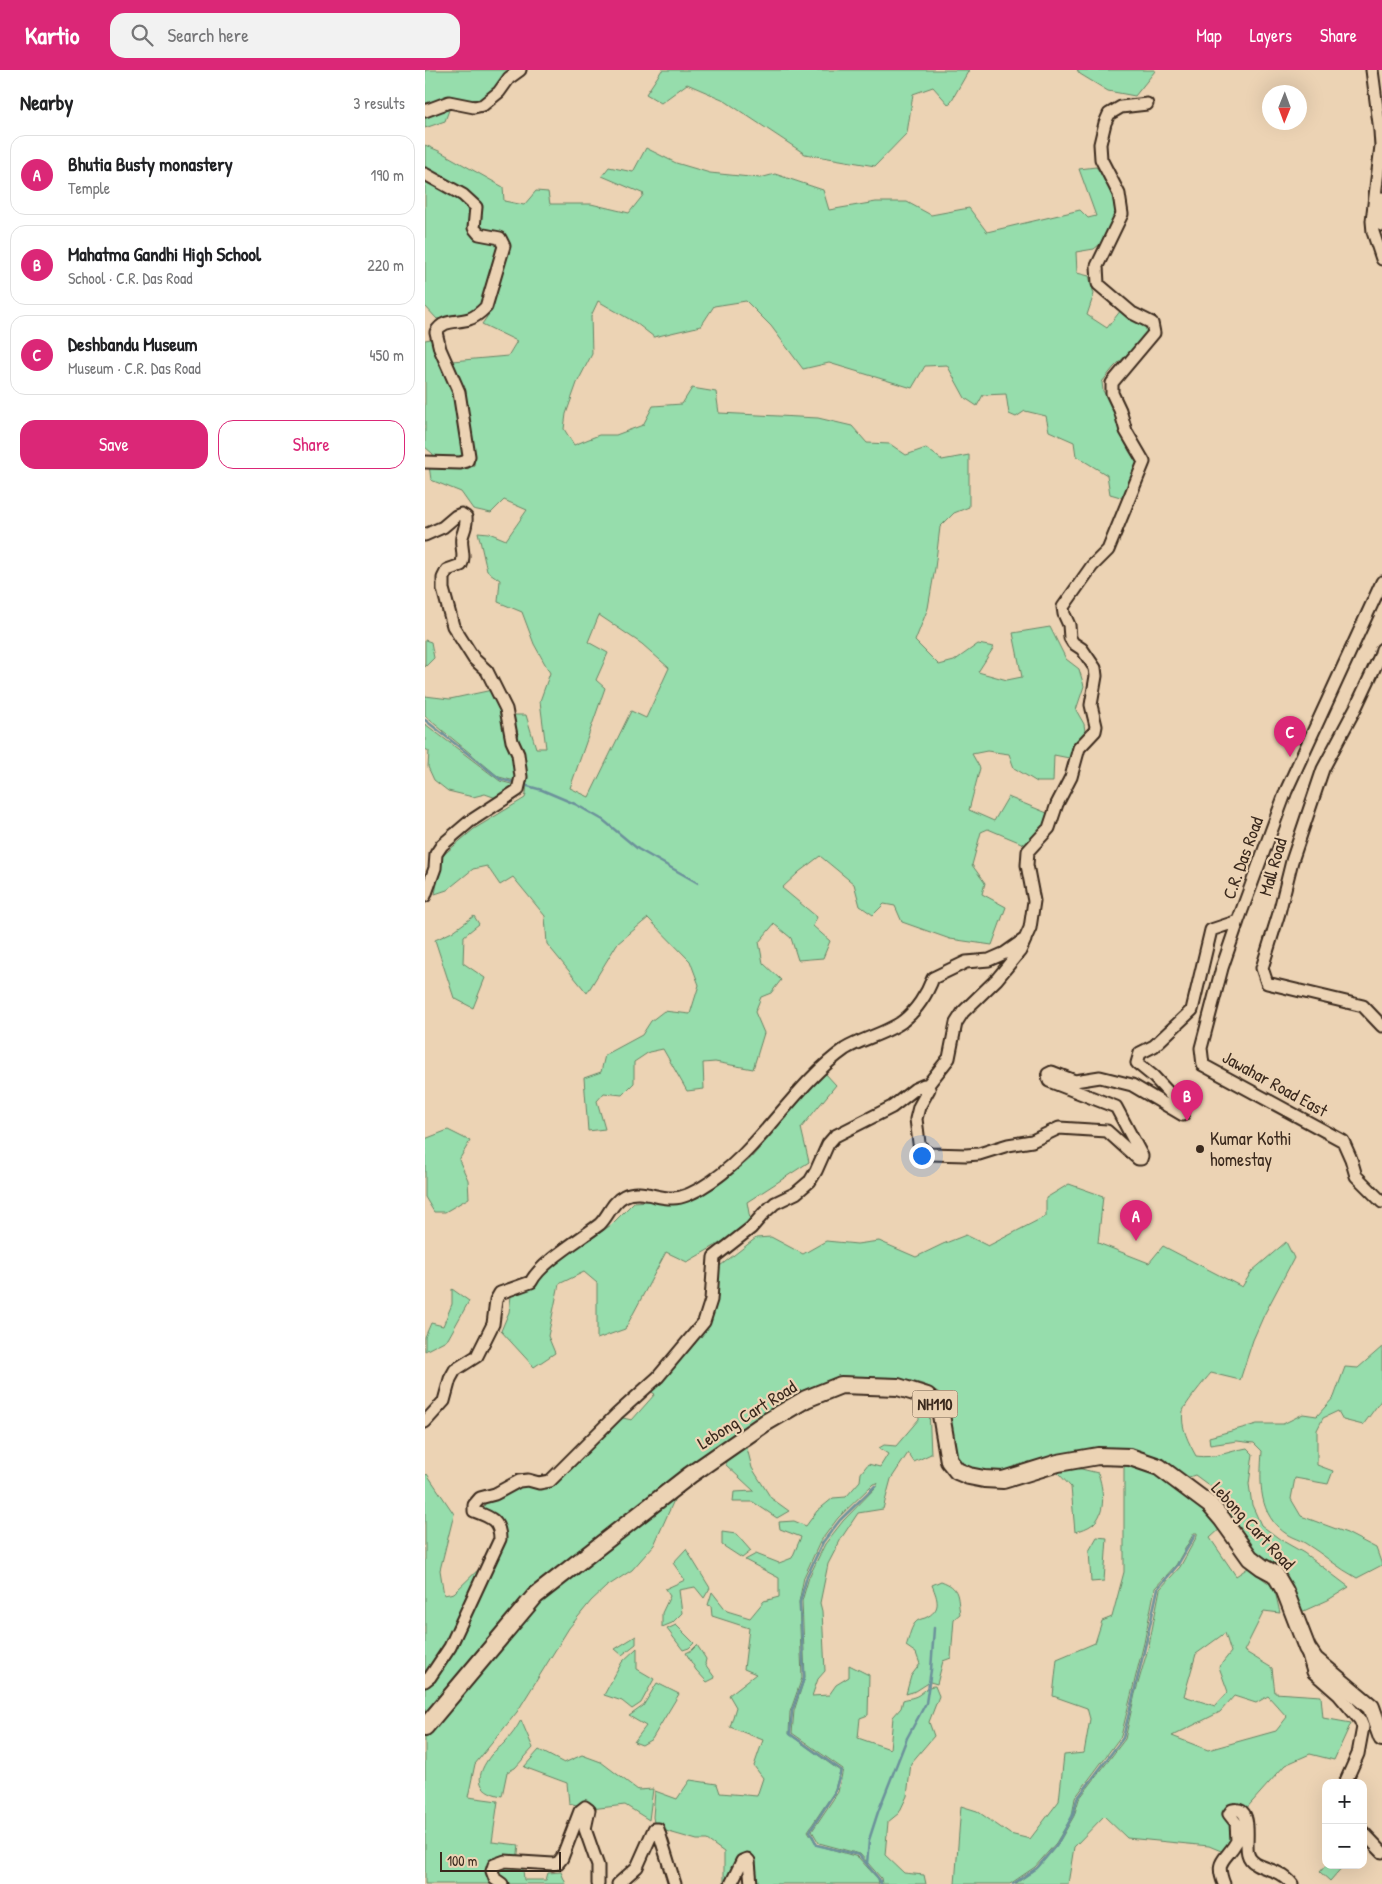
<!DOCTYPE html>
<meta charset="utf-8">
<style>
:root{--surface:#fff;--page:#f2f2f2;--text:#202124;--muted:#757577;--line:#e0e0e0;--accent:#db2777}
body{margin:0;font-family:"Patrick Hand",sans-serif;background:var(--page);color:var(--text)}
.controls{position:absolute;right:15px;bottom:15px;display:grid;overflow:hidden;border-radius:10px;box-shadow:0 5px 20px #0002}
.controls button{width:45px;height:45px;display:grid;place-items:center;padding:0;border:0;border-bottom:1px solid var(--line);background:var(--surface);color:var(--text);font:25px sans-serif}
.compass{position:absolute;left:837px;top:15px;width:45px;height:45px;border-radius:50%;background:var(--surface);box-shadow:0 5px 20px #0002;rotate:181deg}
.scale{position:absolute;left:15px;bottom:12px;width:121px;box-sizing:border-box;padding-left:5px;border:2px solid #3b2a1e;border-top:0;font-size:14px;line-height:18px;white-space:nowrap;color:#3b2a1e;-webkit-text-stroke:4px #ecd3b4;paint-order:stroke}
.you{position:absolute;left:496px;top:1085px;width:18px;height:18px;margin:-12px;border:4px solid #fff;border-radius:50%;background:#1a73e8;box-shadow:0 0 0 8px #1a73e833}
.badge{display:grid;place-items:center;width:32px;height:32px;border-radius:50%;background:var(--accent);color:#fff;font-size:16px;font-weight:700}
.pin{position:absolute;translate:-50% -41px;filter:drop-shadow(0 1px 2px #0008)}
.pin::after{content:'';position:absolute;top:26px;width:18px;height:15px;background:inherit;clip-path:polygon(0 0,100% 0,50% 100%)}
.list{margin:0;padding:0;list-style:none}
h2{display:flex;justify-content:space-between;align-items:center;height:65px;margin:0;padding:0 20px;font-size:21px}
h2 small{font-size:16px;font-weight:400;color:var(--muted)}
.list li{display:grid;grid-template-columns:32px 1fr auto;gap:15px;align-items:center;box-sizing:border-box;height:80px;margin:0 10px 10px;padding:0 10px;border:1px solid var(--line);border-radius:15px}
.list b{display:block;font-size:19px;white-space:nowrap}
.list p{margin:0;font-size:16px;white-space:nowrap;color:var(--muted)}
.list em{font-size:16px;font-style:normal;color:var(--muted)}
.actions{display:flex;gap:10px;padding:15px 20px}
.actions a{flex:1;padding:11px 0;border:1px solid var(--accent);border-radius:15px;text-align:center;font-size:18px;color:var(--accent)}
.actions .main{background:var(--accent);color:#fff}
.icon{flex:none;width:28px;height:28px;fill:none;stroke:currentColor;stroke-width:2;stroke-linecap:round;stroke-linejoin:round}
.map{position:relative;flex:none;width:957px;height:1814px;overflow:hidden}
header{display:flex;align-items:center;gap:30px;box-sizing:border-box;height:70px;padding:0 25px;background:var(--accent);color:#fff}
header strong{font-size:24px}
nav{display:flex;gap:28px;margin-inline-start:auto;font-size:18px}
.search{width:350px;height:45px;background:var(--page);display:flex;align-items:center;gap:12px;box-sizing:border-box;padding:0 18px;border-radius:15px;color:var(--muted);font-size:19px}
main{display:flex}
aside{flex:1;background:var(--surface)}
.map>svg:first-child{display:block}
.green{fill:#96ddac;stroke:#688465;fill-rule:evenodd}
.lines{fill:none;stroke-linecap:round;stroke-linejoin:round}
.stream{stroke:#6c929b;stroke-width:2.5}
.minor-casing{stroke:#3b2a1e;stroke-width:15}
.highway-casing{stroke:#3b2a1e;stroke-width:20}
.minor{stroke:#ecd3b4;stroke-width:11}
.highway{stroke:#ecd3b4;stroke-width:16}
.poi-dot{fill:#3b2a1e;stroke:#ecd3b4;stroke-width:2}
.labels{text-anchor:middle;stroke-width:4.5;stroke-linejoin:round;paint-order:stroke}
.shield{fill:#ecd3b4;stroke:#705d4b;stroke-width:1}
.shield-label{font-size:16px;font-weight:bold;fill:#3b2a1e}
.street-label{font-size:18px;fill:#3b2a1e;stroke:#ecd3b4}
.poi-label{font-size:18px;fill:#3b2a1e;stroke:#ecd3b4;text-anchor:start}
</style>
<header>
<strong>Kartio</strong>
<div class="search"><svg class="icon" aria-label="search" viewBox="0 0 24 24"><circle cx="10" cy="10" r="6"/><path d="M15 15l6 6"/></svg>Search here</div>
<nav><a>Map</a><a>Layers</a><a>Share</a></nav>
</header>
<main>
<aside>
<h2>Nearby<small>3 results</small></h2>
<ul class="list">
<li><span class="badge">A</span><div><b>Bhutia Busty monastery</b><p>Temple</p></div><em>190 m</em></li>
<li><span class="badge">B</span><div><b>Mahatma Gandhi High School</b><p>School · C.R. Das Road</p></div><em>220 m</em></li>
<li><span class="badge">C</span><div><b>Deshbandu Museum</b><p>Museum · C.R. Das Road</p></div><em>450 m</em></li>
</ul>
<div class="actions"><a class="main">Save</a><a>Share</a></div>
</aside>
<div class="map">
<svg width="957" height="1814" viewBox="0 0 957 1814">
<rect width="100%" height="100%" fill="#ecd3b4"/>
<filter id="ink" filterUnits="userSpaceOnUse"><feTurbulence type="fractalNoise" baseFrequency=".02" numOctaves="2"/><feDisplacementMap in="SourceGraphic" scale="10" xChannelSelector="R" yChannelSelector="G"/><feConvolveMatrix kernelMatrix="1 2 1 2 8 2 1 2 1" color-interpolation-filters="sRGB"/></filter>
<g filter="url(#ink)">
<path class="green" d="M0 0H85L62 26 51 32 38 29 19 30 0 37Z
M237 0H544L524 35 508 17 488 24 482 63 450 96 380 84 297 29 262 14 236 33 221 24Z
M652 0H730V1L710 26 683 21 655 4Z
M24 40 20 51 0 58V46L10 41Z
M0 75 14 81 78 117 79 131 99 135 111 121 123 122 125 134H166L204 143 219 124 177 106 184 97 208 102 221 78 251 93 285 103 335 108 350 104 398 120 404 140 451 132H482L506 145 544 138 562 162 655 140 663 148 671 146 654 99 671 97 681 109 688 130 691 147 679 171 669 179 651 182 652 203 664 206 669 224 662 245 682 258 696 240 723 255 725 263 689 297 677 312 678 321 687 335 697 366 704 381 713 395 699 428 685 424 682 405 651 386 649 372 624 361 621 346 600 341 591 347 584 344 581 324 558 325 552 336 540 328 522 295 500 296 487 318 404 293 378 299 346 256 321 231 289 236 276 256 229 267 211 253 173 231 166 246 167 284 152 313 141 344 139 359 149 375 174 365H191L218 355 228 336 257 334 267 318 291 322 294 343 393 348 427 356 442 373 465 374 481 385 501 378 517 390 544 385V437L529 443 515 457 510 498 503 538 490 571 514 595 529 591 553 574 569 577 553 602 582 610 597 607 588 563 625 557 641 589 654 599 659 616 651 640 659 654 662 676 648 681 644 688 629 685 628 712H612L589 698 584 684 562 681 547 684 555 698 544 740 569 751 583 727 622 743 619 756 601 775 563 759 556 762 547 795 560 813 557 824 581 837 567 875 525 869 477 852 470 836 459 834 448 845 435 836 429 814 395 786 374 802 357 818 392 847 388 856 405 871 398 888 373 890 366 868 349 854 334 872 338 893 356 910 346 923 336 927 330 942 339 963 328 999 290 992 278 993 279 1019 262 1021 238 979 224 982 209 992V1013L197 1025 179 1023 172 1031 180 1059 163 1061 159 1008 176 1002 180 985 217 965 226 951 239 941 265 944 274 915 265 891 223 848 192 874 162 923 122 874 120 846 88 807 75 815 62 796 48 799 22 820 10 824 17 786 49 759 100 728C106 710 91 665 87 645H101L111 678H121L115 631 125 603 109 574 97 542 73 532 75 510 62 501 53 462 64 463 81 470 102 440 79 430 66 443 48 439 36 422 6 410 4 395 42 399 49 395 50 387 41 327 33 311 27 291 83 286 92 271 57 254 66 241 84 178 59 159 55 154 58 135 45 125 0 99ZM174 545 217 574 244 598 221 648 206 641 164 727 145 718 180 618 171 610 183 583 163 572Z
M0 107 49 138 47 160 71 171 75 176 55 238 44 243 12 249 0 236Z
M6 269 30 329 39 390 8 388V384L0 377V270Z
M0 570 6 572 9 588 0 597Z
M67 620 76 637 80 665 90 690 93 703 90 711 74 707 0 646V626L25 629Z
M0 654 75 711 90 715 74 729 60 724 48 727 23 721 9 710 3 697 4 681 0 679Z
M49 846 54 854 39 866 38 893 60 908 48 938 29 928 10 870 27 862Z
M399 1002 411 1015 376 1058 384 1092 322 1132 326 1155 262 1192 241 1182 200 1259 172 1269V1213L159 1202 134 1214 123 1266 130 1283 109 1297 76 1261 84 1242 86 1226 138 1188 186 1155 209 1132 272 1128 296 1113 325 1089 348 1063 384 1016Z
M23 1060 45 1071 34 1090 43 1110 44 1128 20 1142H9L0 1127V1069Z
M644 1114 678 1126 673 1173 724 1193 738 1176 817 1217 827 1201 861 1172 869 1188 839 1245 828 1270 815 1310 786 1303C780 1310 760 1334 758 1341 755 1357 764 1373 771 1386 789 1389 805 1381 822 1378L828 1384 824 1414 827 1435 836 1455 856 1470 879 1483 924 1517 903 1530 872 1544 793 1433 789 1419 770 1405 761 1408 705 1384 580 1404 549 1401 536 1393 526 1375 521 1328C517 1325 512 1321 508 1319 488 1306 446 1308 423 1308L174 1468 0 1652V1618L7 1611 80 1465 57 1441 61 1432 96 1416 126 1415 135 1409 198 1348 207 1350 230 1324 223 1320C239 1307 276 1272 283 1253 287 1241 289 1213 291 1199L331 1168 346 1167 378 1184 401 1171 432 1174 454 1171 491 1187 518 1174 541 1165 563 1176 621 1146V1128Z
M27 1219 44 1231 23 1269 0 1281V1267L6 1253 18 1256 27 1234Z
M957 1277V1329L938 1355 918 1350 913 1341 898 1348 892 1360V1395L908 1401 903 1414 870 1408 866 1429 876 1446 922 1463 951 1478 957 1495 932 1508C913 1498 898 1484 880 1473 875 1470 868 1468 863 1465 832 1445 835 1412 837 1381L829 1373 812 1371 785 1375 784 1367 832 1354H858L878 1344 892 1346 909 1327 920 1297 933 1298Z
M498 1333 504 1337 506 1384 489 1392 483 1383 466 1409 458 1439 433 1443 417 1467 403 1494 395 1533 397 1541 400 1601 393 1609 387 1626 404 1625 411 1615 424 1607V1595L444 1605 443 1645 435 1648 433 1668 465 1679 468 1647 476 1638 478 1630C484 1628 490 1628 495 1624 501 1620 502 1616 510 1616L514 1626 504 1652 509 1666 486 1693 482 1726 474 1743 463 1752 460 1785 479 1803 499 1805 501 1814H457L456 1808 435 1784 394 1773 387 1761 413 1722 418 1699 367 1663 369 1641 380 1607 377 1531 384 1507 400 1474 418 1451 451 1417 453 1413 448 1414 413 1448 395 1472 379 1507 374 1532 377 1608 365 1642 364 1664 415 1701 409 1722 383 1761 392 1775 433 1787 453 1809 454 1814H330L327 1789 304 1814H299V1782L282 1770H272L230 1758 228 1747 230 1721 252 1729 265 1710 292 1714 295 1723 332 1726 338 1708 329 1696 338 1670 305 1657 311 1637 304 1625 331 1604 319 1599 324 1558 287 1546 286 1536 283 1535 287 1522 302 1541 325 1548 339 1531 354 1527V1508L320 1490 331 1484 354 1493 367 1488 376 1467 355 1459 354 1452 369 1451 381 1456 392 1441 408 1428 421 1427 435 1411 436 1403 443 1394 455 1397 463 1384 454 1378 459 1375 471 1376 494 1349 493 1338Z
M321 1374 327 1398 346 1428 364 1441 352 1448 328 1432H308L309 1422 329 1421 301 1395 300 1385Z
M699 1394C736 1402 773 1430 796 1458L785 1468 811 1506 823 1498 849 1517 855 1543 839 1541 819 1581 847 1598 850 1623 896 1626 898 1648 926 1653 909 1690 885 1684 860 1695 819 1741 812 1737 811 1760 801 1783 784 1776 702 1768 679 1746 649 1777 643 1814H590L613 1798 633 1774 649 1746 654 1729 700 1669 710 1624 724 1575 735 1519 755 1497 772 1466V1463H769L751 1495 730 1518 719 1573 696 1666 650 1728 647 1746 631 1773 610 1797 585 1814H530L536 1736 552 1741 585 1764 605 1769 634 1731 639 1685 659 1683 665 1649 662 1638 628 1626 632 1589 670 1573 677 1551 687 1547 699 1502ZM800 1563 806 1582 794 1597 803 1622 790 1636 759 1626 771 1584ZM809 1626 831 1633 843 1626 862 1647 851 1661 783 1680 747 1666 795 1642Z
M648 1397 673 1403C678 1418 682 1442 668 1454 663 1458 656 1460 650 1462L646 1417 633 1403Z
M2 1404 29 1444 15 1500 19 1525 29 1523 60 1493 22 1574 0 1607V1406Z
M254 1419 229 1475 207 1500 181 1517 166 1531 144 1558 92 1642 50 1694 43 1727 73 1731 67 1772 94 1775 92 1791 68 1794 74 1814H0V1668L4 1660 112 1528Z
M297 1462 311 1464 326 1481 317 1488 297 1475Z
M672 1467 682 1468 679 1511 666 1512 664 1481Z
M261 1479 285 1518 279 1528 270 1517 254 1520 257 1543 247 1553 237 1557V1543L245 1526 240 1519 260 1510 248 1493Z
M516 1511C535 1518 532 1525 535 1544L529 1549 526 1588 518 1591 512 1614 505 1612 491 1621 481 1624 486 1606 495 1594 491 1583 481 1576C484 1569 485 1559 490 1553 492 1550 496 1549 500 1548 517 1540 513 1530 507 1515Z
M251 1555 269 1573 264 1578 258 1580 242 1559Z
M211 1566V1574L197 1585 190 1579Z
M272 1575 281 1589 280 1594 290 1608 282 1612 271 1600 261 1583 267 1580Z
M212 1578V1599L229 1609 216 1633 207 1639 197 1631 179 1625 197 1592Z
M232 1613 254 1624 227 1669 217 1675 209 1672 221 1656 204 1646 218 1636Z
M96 1650 108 1678 90 1698 82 1702 77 1726C49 1721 51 1705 66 1685 70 1680 76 1677 80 1672 87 1665 91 1659 96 1650Z
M114 1680 139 1693 157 1685 176 1692 213 1720 228 1719 224 1750 200 1735 166 1739 144 1733 142 1713 99 1697Z
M901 1795H919L905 1811 895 1802Z
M75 1796 98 1799 99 1810H121L123 1803 136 1802 141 1814H80L70 1802Z"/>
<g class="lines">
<path class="stream" d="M0 650 75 709 91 713
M99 715 117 720 150 734 178 750 213 779 273 813
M450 1416 415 1450 398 1472 382 1506 375 1532 379 1608 367 1641 365 1664 416 1700 410 1722 385 1761 392 1775 434 1785 454 1809 456 1814
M442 1794 444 1770 453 1742 482 1668 501 1633 506 1600 509 1558
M588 1814 612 1798 632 1774 648 1745 652 1729 698 1668 721 1573 733 1518 752 1496 770 1465"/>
<defs>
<path id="minor" d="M947 0 955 61 956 76 947 151 948 162 957 189
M0 41 24 32 49 37 58 35 74 22 84 8 95 0
M0 104 38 125 51 137 49 158 54 164 75 168 79 176 61 237C56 242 51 247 44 249 31 253 18 249 11 262L15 279 34 322 44 386 42 391 35 393 0 392
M957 128 955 149 957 155
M0 465 18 457 31 446 36 444 41 447C42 455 39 460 37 467 35 476 41 486 36 495L22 500 18 508V519L28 556 49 589 62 601 81 639 87 671 93 684 96 707 93 720 44 752 17 775 11 784 10 798 0 826
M957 579 955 586 931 637 898 699 867 791 854 843 837 898 842 913 938 936 957 956
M813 851 797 898 776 978 778 995 918 1071 926 1089 931 1106 957 1132
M502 1016 524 988 531 953 538 942 572 909 595 881 600 870
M0 1352 19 1331 25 1309 30 1300 52 1286 68 1254 71 1230 75 1223 106 1212C115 1193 157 1168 175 1154 184 1145 187 1132 199 1126 215 1118 232 1129 248 1128 258 1128 267 1123 276 1118 333 1085 367 1016 420 979 436 969 465 962 478 951 491 941 502 924 508 908L541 892 564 890 580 883 600 869 605 858 609 831 602 795 603 781 624 758 632 734 646 707 654 678 670 661 671 656 666 635 671 606 670 598 657 579 648 573 645 568 644 555 639 544 638 537 667 496 683 480 719 392 701 361 695 340 687 323V313L729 263 727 253 707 243 673 214 672 196 697 144 694 124 676 89 675 74 680 53 684 44 696 37 722 34
M883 1585 888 1602 913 1624 935 1650 938 1657 933 1684 920 1713
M0 1611 5 1607 25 1577 75 1469C75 1450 65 1447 49 1441V1435L55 1428 70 1424 94 1411 103 1410 114 1413 125 1411 192 1344 233 1307 279 1252 286 1230 289 1187 326 1158 339 1143 350 1133 371 1123 385 1111 391 1101 403 1074 410 1066 467 1037 490 1019 499 1015 504 1019 494 1037 491 1049 494 1073 498 1080 505 1084 541 1085 554 1084 583 1075 607 1071 634 1058 682 1061 713 1089H716L717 1086 691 1037 624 1011 623 1004 627 1002 650 1011 675 1007 707 1015 758 1045V1038L728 1006 712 993 715 983 729 976 767 940 786 860 813 851 861 721 957 512
M938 1762 957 1782
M77 1814 70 1809 67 1801 69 1795 80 1791 128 1794 133 1793 137 1788 155 1741 160 1737 164 1740 160 1759 173 1796V1814
M193 1814 212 1797 229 1759H233L250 1814
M306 1814 317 1791 322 1789 324 1791 326 1814
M799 1814C789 1789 801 1791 812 1771L811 1753 804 1744 807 1740C830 1735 819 1774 823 1784 826 1797 846 1798 855 1804 860 1807 864 1810 867 1814"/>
<path id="highway" d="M0 1657 110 1526 265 1405 340 1353 381 1329 416 1315 473 1317 502 1326 515 1339 524 1391 532 1401 544 1406 559 1409 578 1410 633 1393 673 1386 705 1387 734 1397 785 1435 797 1449 825 1488 837 1497 850 1504 860 1521 882 1578 890 1590 946 1637 957 1668"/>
</defs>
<use href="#minor" class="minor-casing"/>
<use href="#highway" class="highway-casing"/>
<use href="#minor" class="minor"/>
<use href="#highway" class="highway"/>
</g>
</g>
<circle class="poi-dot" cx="775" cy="1079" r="5"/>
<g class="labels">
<rect class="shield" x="487.5" y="1320.5" width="45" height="27" rx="4"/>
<g class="shield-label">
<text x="510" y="1340">NH110</text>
</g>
<g class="street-label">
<text transform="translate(818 788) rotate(-70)" y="6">C.R. Das Road</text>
<text transform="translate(848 797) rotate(-74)" y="6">Mall Road</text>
<text transform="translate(850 1014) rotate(29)" y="6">Jawahar Road East</text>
<text transform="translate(322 1345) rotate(-32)" y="6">Lebong Cart Road</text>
<text transform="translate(828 1456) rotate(47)" y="6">Lebong Cart Road</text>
</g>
<g class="poi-label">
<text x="785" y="1075">Kumar Kothi<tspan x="785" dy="21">homestay</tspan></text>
</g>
</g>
</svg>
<div class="controls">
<button>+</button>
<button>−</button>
</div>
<svg class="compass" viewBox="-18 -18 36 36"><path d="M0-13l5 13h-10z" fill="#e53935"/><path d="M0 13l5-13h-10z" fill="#757577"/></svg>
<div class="scale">100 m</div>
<div class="you"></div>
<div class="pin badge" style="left:711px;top:1171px">A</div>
<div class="pin badge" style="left:762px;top:1051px">B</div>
<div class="pin badge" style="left:865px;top:687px">C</div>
</div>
</main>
